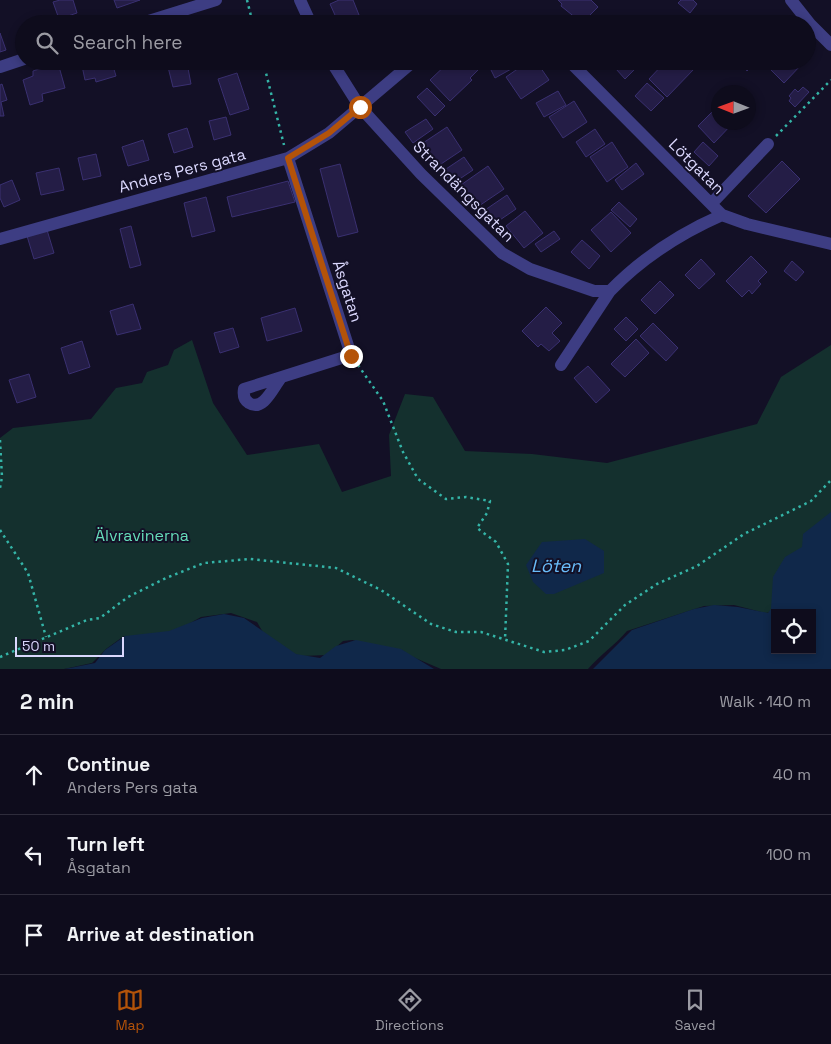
<!DOCTYPE html>
<meta charset="utf-8">
<style>
:root{--surface:#0e0c1c;--page:#171525;--text:#f1f3f6;--muted:#9b9ba3;--line:#2e2c3b;--accent:#b45309}
body{margin:0;font-family:"Space Grotesk",sans-serif;background:var(--page);color:var(--text)}
.controls{position:absolute;right:15px;bottom:15px;display:grid;overflow:hidden;border-radius:0px;box-shadow:0 2px 8px #0003}
.controls button{width:45px;height:45px;display:grid;place-items:center;padding:0;border:0;border-bottom:1px solid var(--line);background:var(--surface);color:var(--text);font:25px sans-serif}
.compass{position:absolute;left:711px;top:85px;width:45px;height:45px;border-radius:50%;background:var(--surface);box-shadow:0 2px 8px #0003;rotate:271deg}
.scale{position:absolute;left:15px;bottom:12px;width:109px;box-sizing:border-box;padding-left:5px;border:2px solid #dad7fd;border-top:0;font-size:14px;line-height:18px;white-space:nowrap;color:#dad7fd;-webkit-text-stroke:4px #131026;paint-order:stroke}
.stop{position:absolute;width:15px;height:15px;margin:-11px;border:4px solid #b45309;border-radius:50%;background:#fff}
.stop.end{background:#b45309;border-color:#fff;box-shadow:0 1px 5px #0008}
.list{margin:0;padding:0;list-style:none}
h2{display:flex;justify-content:space-between;align-items:center;height:65px;margin:0;padding:0 20px;font-size:21px}
h2 small{font-size:16px;font-weight:400;color:var(--muted)}
.list li{display:grid;grid-template-columns:32px 1fr auto;gap:15px;align-items:center;box-sizing:border-box;height:80px;padding:0 20px;border-top:1px solid var(--line)}
.list b{display:block;font-size:19px;white-space:nowrap}
.list p{margin:0;font-size:16px;white-space:nowrap;color:var(--muted)}
.list em{font-size:16px;font-style:normal;color:var(--muted)}
.icon{flex:none;width:28px;height:28px;fill:none;stroke:currentColor;stroke-width:2;stroke-linecap:round;stroke-linejoin:round}
.map{position:relative;flex:none;width:831px;height:669px;overflow:hidden}
.search{position:absolute;background:var(--surface);box-shadow:0 2px 8px #0003;left:15px;right:15px;top:15px;height:55px;display:flex;align-items:center;gap:12px;box-sizing:border-box;padding:0 18px;border-radius:28px;color:var(--muted);font-size:19px}
.sheet{height:305px;background:var(--surface)}
nav{display:flex;justify-content:space-around;align-items:center;box-sizing:border-box;height:70px;border-top:1px solid var(--line);background:var(--surface);font-size:14px;color:var(--muted)}
nav a{display:grid;justify-items:center;gap:2px}
nav .on{color:var(--accent)}
.map>svg:first-child{display:block}
.green{fill:#14302e}
.water{fill:#10284a;fill-rule:evenodd}
.building{fill:#241d46;stroke:#3a3071}
.lines{fill:none;stroke-linecap:round;stroke-linejoin:round}
.path{stroke:#34b4a7;stroke-width:2.5;stroke-dasharray:2.5 4;stroke-linecap:butt}
.minor{stroke:#3d3d83;stroke-width:12}
.route{stroke:#b45309;stroke-width:6}
.labels{text-anchor:middle;stroke-width:4;stroke-linejoin:round;paint-order:stroke}
.street-label{font-size:16px;fill:#dad7fd;stroke:#131026}
.park-label{font-size:16px;fill:#65dcb9;stroke:#131026}
.water-label{font-size:18px;font-style:italic;fill:#69bcf9;stroke:#131026}
</style>
<div class="map">
<svg width="831" height="669" viewBox="0 0 831 669">
<rect width="100%" height="100%" fill="#131026"/>
<path class="green" d="M192 340 213 403 247 455 319 444 342 492 391 476 389 435 405 394 433 397 465 451 532 454 607 463 757 424 781 377 831 345V620L798 609 765 613 734 605 704 606 627 631C615 645 600 655 588 669H441L394 649 352 640 343 641 327 655 302 656 272 648 257 622 231 613 201 617 176 631 155 636H124L106 649 92 663 64 669H0V438L13 428 91 419 116 388 142 383 147 372 168 365 174 350Z"/>
<path class="water" d="M831 512V669H593L632 630 694 609 714 605 738 607 768 613 771 609 773 577 785 557 802 547 803 534ZM775 613H812V650H775Z
M585 539 604 551V573L554 594H546L533 582 526 565 542 542Z
M224 614 244 618 296 654 320 658 336 646 356 640 401 649 434 669H65L95 663 105 650 125 636 169 631 202 618Z"/>
<path class="building" d="M60 0H73L77 13 59 19 53 2Z
M114 0H140L117 8Z
M339 0H353L359 15 352 18 354 24H339L330 4Z
M558 0H591L598 7 582 23 561 6 562 4Z
M681 0H693L697 4 690 13 678 3Z
M229 17 231 24H204Z
M0 33 6 50 0 52Z
M81 61H116L117 65 113 66 116 76 96 82 95 78 85 80Z
M450 61H471L479 69 470 78 472 80 450 101 430 80Z
M498 61H521L522 63 495 78 489 66Z
M529 61H536L549 80 521 99 506 77Z
M624 61H637L640 64 625 79 616 69Z
M666 61H686L694 69 667 97 649 79Z
M739 61H750L753 65 747 71Z
M777 61H799L802 64 784 83 770 69Z
M58 63 65 88 42 94 43 101 30 105 23 80 33 76V71Z
M187 63 191 84 173 87 168 67Z
M237 73 249 109 230 115 218 79Z
M647 83 664 98 651 111 635 96Z
M2 84 7 100 1 102 4 116H0V85Z
M803 87 809 92 795 107 789 101 791 98 789 96 795 89 798 92Z
M427 88 445 106 435 116 417 97Z
M558 91 566 105 544 117 536 103Z
M574 101 587 122 563 138 549 117Z
M718 106V122H734L714 143 698 126Z
M226 117 231 135 214 140 209 121Z
M426 119 433 129 413 143 405 132Z
M447 127 462 150 435 168 420 145Z
M187 128 193 147 174 153 168 134Z
M595 129 605 144 586 157 576 142Z
M143 140 149 160 128 166 122 147Z
M612 142 628 167 607 182 590 157Z
M703 142 718 156 709 166 694 152Z
M96 154 101 176 83 180 78 158Z
M464 157 473 170 452 184 443 171Z
M782 161 800 179 766 213 748 196Z
M636 163 644 174 622 190 615 180Z
M340 164 358 232 338 237 320 169Z
M488 166 504 189 473 210 458 187Z
M59 168 64 190 41 195 36 173Z
M12 180 20 200 4 207 0 198V185Z
M288 181 295 202 232 217 227 197Z
M507 195 516 209 494 224 485 210Z
M206 197 215 231 192 237 184 203Z
M619 202 637 219 630 227 611 210Z
M525 211 543 233 524 248 506 226Z
M611 212 631 233 611 252 591 230Z
M131 226 141 265 130 268 120 229Z
M47 230 54 253 34 259 27 236Z
M554 231 560 239 541 252 535 244Z
M582 240 600 256 589 269 571 252Z
M751 256 767 272 758 281 761 284 752 294 749 290 742 297 726 281Z
M701 259 715 274 699 289 685 275Z
M792 261 804 272 796 281 784 271Z
M660 281 674 295 655 314 641 300Z
M133 304 141 329 117 335 110 311Z
M546 307 562 323 552 333 560 341 549 351 541 344 538 347 522 331Z
M295 308 302 331 267 341 261 318Z
M626 317 638 329 626 341 614 329Z
M653 323 678 348 666 361 640 336Z
M233 328 239 347 220 353 214 333Z
M636 339 649 353 625 377 611 364Z
M82 341 90 367 69 374 61 348Z
M588 366 610 390 596 403 574 378Z
M29 374 36 397 17 403 9 380Z"/>
<g class="lines">
<path class="path" d="M247 0 253 24
M263 61 284 145
M776 136 831 80
M358 365 383 401 403 452 418 479 446 499 466 497 490 501 487 513 477 528 496 542 508 564 505 640
M0 440 2 477 0 488
M0 530 28 573 46 637
M0 657 87 620 100 618 128 597 166 578 204 563 250 559 336 568 381 590 431 624 456 632H481L544 652 565 650 589 641 625 605 657 584 697 566 744 534 811 501 831 480"/>
<path class="minor" d="M300 0 311 24
M791 0 810 24 831 45
M139 24 216 0
M331 61 360 107 421 174 502 253 530 269 594 291H610C642 258 681 233 722 215
M569 61 722 215 747 224 831 244
M0 67 24 59
M711 204 768 144
M0 239 288 158 329 133 414 61
M561 365 610 291
M280 379C273 388 263 412 249 403 244 400 243 395 244 389L351 355 288 158"/>
</g>
<g class="lines">
<path class="route" d="M351 356 288 158 329 133 360 107"/>
</g>
<g class="labels">
<g class="street-label">
<text transform="translate(697 166) rotate(45)" y="6">Lötgatan</text>
<text transform="translate(182 170) rotate(-15)" y="6">Anders Pers gata</text>
<text transform="translate(464 191) rotate(45)" y="6">Strandängsgatan</text>
<text transform="translate(348 291) rotate(72)" y="6">Åsgatan</text>
</g>
<g class="park-label">
<text x="142" y="541">Älvravinerna</text>
</g>
<g class="water-label">
<text x="556" y="572">Löten</text>
</g>
</g>
</svg>
<div class="controls">
<button><svg class="icon" aria-label="locate" viewBox="0 0 24 24"><circle cx="12" cy="12" r="6"/><path d="M12 2v4M12 18v4M2 12h4M18 12h4"/></svg></button>
</div>
<svg class="compass" viewBox="-18 -18 36 36"><path d="M0-13l5 13h-10z" fill="#e53935"/><path d="M0 13l5-13h-10z" fill="#9b9ba3"/></svg>
<div class="scale">50 m</div>
<div class="stop" style="left:360px;top:107px"></div>
<div class="stop end" style="left:351px;top:356px"></div>
<div class="search"><svg class="icon" aria-label="search" viewBox="0 0 24 24"><circle cx="10" cy="10" r="6"/><path d="M15 15l6 6"/></svg>Search here</div>
</div>
<section class="sheet">
<h2>2 min<small>Walk · 140 m</small></h2>
<ul class="list">
<li><svg class="icon" aria-label="ahead" viewBox="0 0 24 24"><path d="M12 20V5M6 11l6-6 6 6"/></svg><div><b>Continue</b><p>Anders Pers gata</p></div><em>40 m</em></li>
<li><svg class="icon" aria-label="left" viewBox="0 0 24 24"><path d="M17 20v-9H6M10 6l-5 5 5 5"/></svg><div><b>Turn left</b><p>Åsgatan</p></div><em>100 m</em></li>
<li><svg class="icon" aria-label="arrive" viewBox="0 0 24 24"><path d="M6 21V4h12l-3 4 3 4H6"/></svg><div><b>Arrive at destination</b></div></li>
</ul>
</section>
<nav>
<a class="on"><svg class="icon" aria-label="map" viewBox="0 0 24 24"><path d="M3 6l6-2 6 2 6-2v14l-6 2-6-2-6 2zM9 4v14M15 6v14"/></svg>Map</a>
<a><svg class="icon" aria-label="directions" viewBox="0 0 24 24"><path d="M12 3l9 9-9 9-9-9zM9 14v-3h6M13 9l2 2-2 2"/></svg>Directions</a>
<a><svg class="icon" aria-label="saved" viewBox="0 0 24 24"><path d="M7 4h10v16l-5-4-5 4z"/></svg>Saved</a>
</nav>
